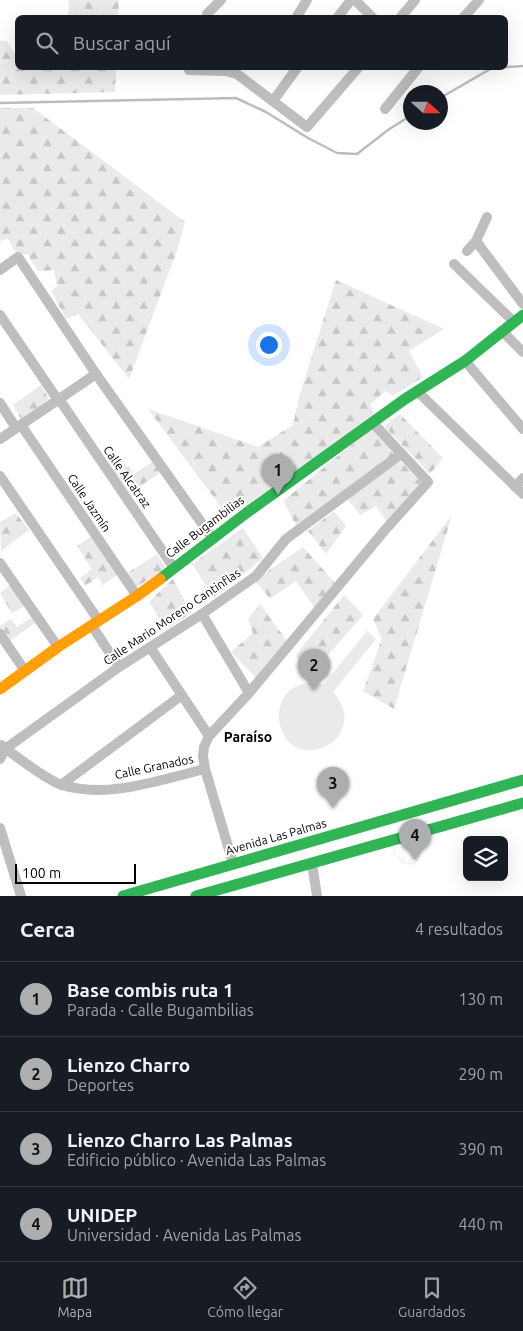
<!DOCTYPE html>
<html lang="es">
<meta charset="utf-8">
<style>
:root{--surface:#171b24;--page:#242831;--text:#f1f3f6;--muted:#9ea1a6;--line:#363941;--accent:#adaeaf}
body{margin:0;font-family:Ubuntu,sans-serif;background:var(--page);color:var(--text)}
.controls{position:absolute;right:15px;bottom:15px;display:grid;overflow:hidden;border-radius:8px;box-shadow:0 5px 20px #0002}
.controls button{width:45px;height:45px;display:grid;place-items:center;padding:0;border:0;border-bottom:1px solid var(--line);background:var(--surface);color:var(--text);font:25px sans-serif}
.compass{position:absolute;left:403px;top:85px;width:45px;height:45px;border-radius:50%;background:var(--surface);box-shadow:0 5px 20px #0002;rotate:111deg}
.scale{position:absolute;left:15px;bottom:12px;width:121px;box-sizing:border-box;padding-left:5px;border:2px solid #000;border-top:0;font-size:14px;line-height:18px;white-space:nowrap;color:#000;-webkit-text-stroke:4px #fff;paint-order:stroke}
.you{position:absolute;left:268px;top:344px;width:18px;height:18px;margin:-12px;border:4px solid #fff;border-radius:50%;background:#1a73e8;box-shadow:0 0 0 8px #1a73e833}
.badge{display:grid;place-items:center;width:32px;height:32px;border-radius:50%;background:var(--accent);color:#111;font-size:16px;font-weight:700}
.pin{position:absolute;translate:-50% -41px;filter:drop-shadow(0 1px 2px #0008)}
.pin::after{content:'';position:absolute;top:26px;width:18px;height:15px;background:inherit;clip-path:polygon(0 0,100% 0,50% 100%)}
.list{margin:0;padding:0;list-style:none}
h2{display:flex;justify-content:space-between;align-items:center;height:65px;margin:0;padding:0 20px;font-size:21px}
h2 small{font-size:16px;font-weight:400;color:var(--muted)}
.list li{display:grid;grid-template-columns:32px 1fr auto;gap:15px;align-items:center;box-sizing:border-box;height:75px;padding:0 20px;border-top:1px solid var(--line)}
.list b{display:block;font-size:19px;white-space:nowrap}
.list p{margin:0;font-size:16px;white-space:nowrap;color:var(--muted)}
.list em{font-size:16px;font-style:normal;color:var(--muted)}
.icon{flex:none;width:28px;height:28px;fill:none;stroke:currentColor;stroke-width:2;stroke-linecap:round;stroke-linejoin:round}
.map{position:relative;flex:none;width:523px;height:896px;overflow:hidden}
.search{position:absolute;background:var(--surface);box-shadow:0 5px 20px #0002;left:15px;right:15px;top:15px;height:55px;display:flex;align-items:center;gap:12px;box-sizing:border-box;padding:0 18px;border-radius:8px;color:var(--muted);font-size:19px}
.sheet{height:365px;background:var(--surface)}
nav{display:flex;justify-content:space-around;align-items:center;box-sizing:border-box;height:70px;border-top:1px solid var(--line);background:var(--surface);font-size:14px;color:var(--muted)}
nav a{display:grid;justify-items:center;gap:2px}
nav .on{color:var(--accent)}
.map>svg:first-child{display:block}
.forest{fill:url(#forest-firs)}
.pitch{fill:#eaeaea}
.lines{fill:none;stroke-linecap:round;stroke-linejoin:round}
.stream{stroke:#bcbcbc;stroke-width:2.5}
.path{stroke:#b8b8b8;stroke-width:1;stroke-dasharray:1 2.5;stroke-linecap:butt}
.street{stroke:#bebebe;stroke-width:10}
.fast{stroke:#30b455;stroke-width:11}
.slow{stroke:#ff9f0a;stroke-width:11}
.labels{text-anchor:middle;stroke-width:4;stroke-linejoin:round;paint-order:stroke}
.street-label{font-size:12px;fill:#000;stroke:#fff}
.neighbourhood-label{font-size:14px;font-weight:bold;fill:#000;stroke:#fff}
</style>
<div class="map">
<svg width="523" height="896" viewBox="0 0 523 896">
<defs>
<pattern id="forest-firs" width="22" height="20" patternUnits="userSpaceOnUse" patternTransform="scale(1.25)"><rect width="22" height="20" fill="#eaeaea"/><path d="M5 1l3.5 6h-7zM16 11l3.5 6h-7z" fill="#c7c7c7"/></pattern>
</defs>
<rect width="100%" height="100%" fill="#fff"/>
<path class="forest" d="M69 0H119L118 17H68Z
M0 41H7L17 57 18 68H116L115 92 0 95Z
M0 108H33L185 222 178 248 129 379 78 314 66 319 51 291 57 286 54 270 38 271 28 255 16 253 8 239 0 241Z
M336 280 444 329 409 351 423 377 393 396 385 391 370 405 375 415 235 513 224 511 148 409 258 447 293 425 299 397Z
M41 385 49 399 21 419 13 405Z
M400 414 443 458 430 474 384 426Z
M372 428 395 454 296 525 283 501Z
M154 461 160 473 130 493 112 469 124 463 134 474Z
M400 461 421 482 388 524 376 506 360 515 347 498Z
M334 511 346 526 326 554 308 531Z
M16 513 29 530 1 551 0 522Z
M452 515 394 709 363 691 382 639 373 619Z
M243 528 263 558 214 598 192 564Z
M92 536 118 574 103 585 98 577 85 586 80 578 92 569 77 546Z
M303 547 336 584 316 610 296 581 270 599 255 580Z
M157 554 166 568 135 588 126 574Z
M173 579 191 613 167 629 149 602Z
M10 585 25 606 12 613 0 593Z
M344 595 363 615 314 671 295 656Z
M260 604 287 641 256 678 231 652 253 633 248 619Z
M32 617 35 623 8 642 0 630V626L11 619 17 627Z"/>
<path class="pitch" d="M367 631 376 639 333 692C342 703 349 716 341 731 336 741 329 746 318 749 276 761 261 689 308 683 313 683 319 684 324 684Z"/>
<g class="lines">
<path class="stream" d="M506 67 523 66
M440 98 492 68
M0 103 236 98 266 112 308 138 337 153 357 154 388 130 410 116"/>
<path class="path" d="M394 853C402 863 416 872 419 853L414 846"/>
<path class="street" d="M355 0 373 18
M207 14 221 0
M296 18 307 0
M337 18 351 0
M400 18 415 0
M463 18 479 0
M189 70 226 71 237 74 307 127 358 68
M273 101 297 68
M385 109 418 68
M476 241 523 304
M467 251 476 241 487 217
M454 264 514 322
M0 270 18 257 96 374 213 539
M0 315 58 400
M502 331 523 352
M465 361 523 429
M418 392 523 494
M59 399 174 568
M0 403 16 428
M21 425 137 596
M0 439 96 374
M0 476 99 621
M515 487 523 478
M0 563 58 647
M202 614 249 693
M92 626 119 667
M0 634 25 671
M150 647 209 736
M1 745C14 755 47 780 62 785 108 799 159 780 205 769
M0 759 5 749 119 667 202 614 256 576 286 539 401 454
M61 785 182 695
M0 828 21 896
M233 863 205 769 203 756 204 747 209 736 249 693 385 530 428 482 373 423
M312 864 317 896"/>
<path class="fast" d="M160 579 245 514 405 399 465 361 523 315
M123 896 523 780
M196 896 523 803"/>
<path class="slow" d="M0 689 58 647 137 596 160 579"/>
</g>
<g class="labels">
<g class="street-label">
<text transform="translate(127 477) rotate(55)" y="4">Calle Alcatraz</text>
<text transform="translate(89 503) rotate(56)" y="4">Calle Jazmín</text>
<text transform="translate(205 527) rotate(-37)" y="4">Calle Bugambilias</text>
<text transform="translate(172 617) rotate(-34)" y="4">Calle Mario Moreno Cantinflas</text>
<text transform="translate(154 767) rotate(-12)" y="4">Calle Granados</text>
<text transform="translate(276 837) rotate(-16)" y="4">Avenida Las Palmas</text>
</g>
<g class="neighbourhood-label">
<text x="248" y="742">Paraíso</text>
</g>
</g>
</svg>
<div class="controls">
<button><svg class="icon" aria-label="layers" viewBox="0 0 24 24"><path d="M12 4l9 5-9 5-9-5zM3 14l9 5 9-5"/></svg></button>
</div>
<svg class="compass" viewBox="-18 -18 36 36"><path d="M0-13l5 13h-10z" fill="#e53935"/><path d="M0 13l5-13h-10z" fill="#9ea1a6"/></svg>
<div class="scale">100 m</div>
<div class="you"></div>
<div class="pin badge" style="left:278px;top:495px">1</div>
<div class="pin badge" style="left:314px;top:690px">2</div>
<div class="pin badge" style="left:333px;top:808px">3</div>
<div class="pin badge" style="left:415px;top:860px">4</div>
<div class="search"><svg class="icon" aria-label="search" viewBox="0 0 24 24"><circle cx="10" cy="10" r="6"/><path d="M15 15l6 6"/></svg>Buscar aquí</div>
</div>
<section class="sheet">
<h2>Cerca<small>4 resultados</small></h2>
<ul class="list">
<li><span class="badge">1</span><div><b>Base combis ruta 1</b><p>Parada · Calle Bugambilias</p></div><em>130 m</em></li>
<li><span class="badge">2</span><div><b>Lienzo Charro</b><p>Deportes</p></div><em>290 m</em></li>
<li><span class="badge">3</span><div><b>Lienzo Charro Las Palmas</b><p>Edificio público · Avenida Las Palmas</p></div><em>390 m</em></li>
<li><span class="badge">4</span><div><b>UNIDEP</b><p>Universidad · Avenida Las Palmas</p></div><em>440 m</em></li>
</ul>
</section>
<nav>
<a class="on"><svg class="icon" aria-label="map" viewBox="0 0 24 24"><path d="M3 6l6-2 6 2 6-2v14l-6 2-6-2-6 2zM9 4v14M15 6v14"/></svg>Mapa</a>
<a><svg class="icon" aria-label="directions" viewBox="0 0 24 24"><path d="M12 3l9 9-9 9-9-9zM9 14v-3h6M13 9l2 2-2 2"/></svg>Cómo llegar</a>
<a><svg class="icon" aria-label="saved" viewBox="0 0 24 24"><path d="M7 4h10v16l-5-4-5 4z"/></svg>Guardados</a>
</nav>
